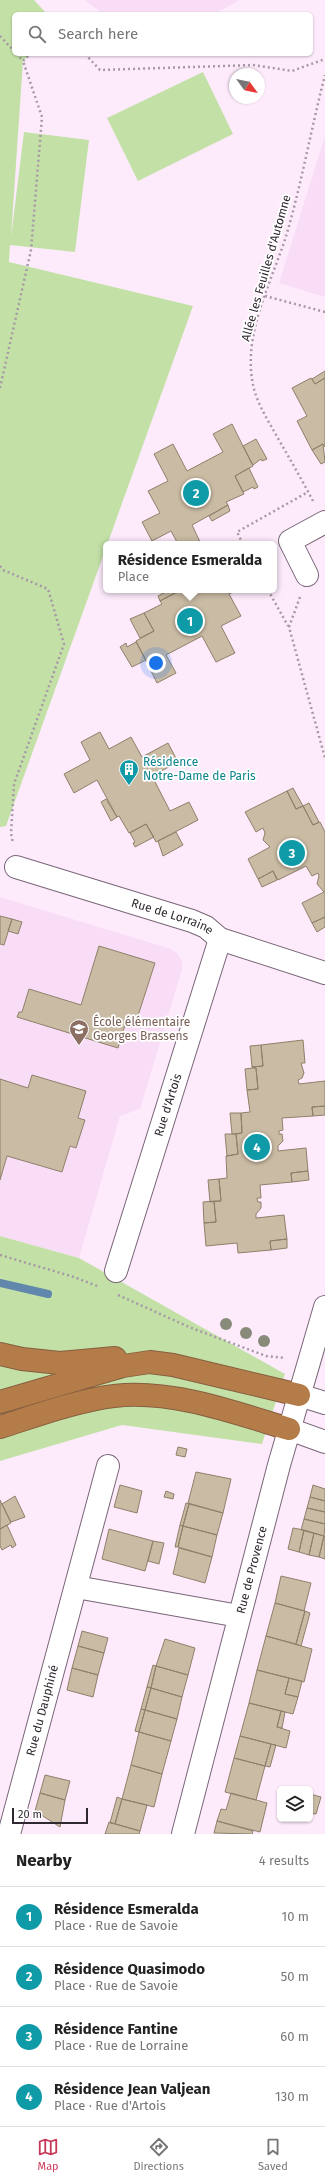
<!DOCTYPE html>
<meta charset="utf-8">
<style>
:root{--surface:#fff;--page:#f6f6f6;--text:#222;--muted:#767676;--line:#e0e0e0;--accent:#c9395a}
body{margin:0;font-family:"Fira Sans",sans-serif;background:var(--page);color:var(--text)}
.controls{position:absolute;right:12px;bottom:12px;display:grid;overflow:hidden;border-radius:6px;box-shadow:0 1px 3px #0004}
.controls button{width:36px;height:36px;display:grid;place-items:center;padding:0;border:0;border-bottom:1px solid var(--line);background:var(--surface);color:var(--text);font:20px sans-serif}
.compass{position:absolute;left:229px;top:68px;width:36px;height:36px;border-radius:50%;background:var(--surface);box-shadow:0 1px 3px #0004;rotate:123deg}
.scale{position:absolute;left:12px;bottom:10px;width:76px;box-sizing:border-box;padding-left:4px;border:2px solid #302830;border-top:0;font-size:11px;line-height:14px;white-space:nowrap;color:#302830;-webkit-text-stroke:3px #fff;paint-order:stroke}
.you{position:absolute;left:156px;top:663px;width:14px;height:14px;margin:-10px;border:3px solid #fff;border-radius:50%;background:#1a73e8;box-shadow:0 0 0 6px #1a73e833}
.badge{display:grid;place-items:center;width:26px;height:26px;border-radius:50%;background:var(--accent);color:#fff;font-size:13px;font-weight:700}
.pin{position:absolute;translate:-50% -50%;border:2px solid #fff;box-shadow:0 1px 4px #0006}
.popup{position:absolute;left:103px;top:541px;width:174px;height:52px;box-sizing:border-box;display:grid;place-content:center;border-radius:6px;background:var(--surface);filter:drop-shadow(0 1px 3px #0005);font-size:13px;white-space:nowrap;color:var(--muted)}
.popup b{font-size:15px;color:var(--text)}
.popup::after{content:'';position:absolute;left:50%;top:100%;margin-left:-8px;border:8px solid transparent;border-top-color:var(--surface)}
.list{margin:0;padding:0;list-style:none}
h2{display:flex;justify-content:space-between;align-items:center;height:52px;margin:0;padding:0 16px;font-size:17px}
h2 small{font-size:13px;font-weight:400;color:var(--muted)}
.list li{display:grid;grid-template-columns:26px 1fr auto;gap:12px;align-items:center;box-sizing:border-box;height:60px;padding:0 16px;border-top:1px solid var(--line)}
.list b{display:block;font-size:15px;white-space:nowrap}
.list p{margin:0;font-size:13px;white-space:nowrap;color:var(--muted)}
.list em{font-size:13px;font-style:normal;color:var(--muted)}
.icon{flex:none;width:22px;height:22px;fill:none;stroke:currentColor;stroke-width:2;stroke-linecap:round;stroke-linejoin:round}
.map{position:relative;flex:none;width:325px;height:1834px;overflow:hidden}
.search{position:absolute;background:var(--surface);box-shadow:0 1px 3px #0004;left:12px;right:12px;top:12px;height:44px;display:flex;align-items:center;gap:10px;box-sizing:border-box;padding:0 14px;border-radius:6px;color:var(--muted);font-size:15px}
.sheet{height:292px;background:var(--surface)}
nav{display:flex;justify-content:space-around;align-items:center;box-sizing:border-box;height:56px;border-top:1px solid var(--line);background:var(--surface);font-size:11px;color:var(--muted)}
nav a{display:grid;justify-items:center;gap:2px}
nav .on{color:var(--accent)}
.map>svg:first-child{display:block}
.built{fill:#f9ddf7}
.green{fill:#c3e1a7}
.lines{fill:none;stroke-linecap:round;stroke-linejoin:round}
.stream{stroke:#6287ac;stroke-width:8}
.building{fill:#cabba4;stroke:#8e806a}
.minor-casing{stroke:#796678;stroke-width:24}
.highway-casing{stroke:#865f40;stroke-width:24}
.path{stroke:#a698a5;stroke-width:2.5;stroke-dasharray:2 3;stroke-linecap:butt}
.minor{stroke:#fff;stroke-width:22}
.highway{stroke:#b47c49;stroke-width:22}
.tree{fill:#888b7a}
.labels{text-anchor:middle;stroke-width:3.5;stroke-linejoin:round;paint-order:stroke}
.street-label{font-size:12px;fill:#302830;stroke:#fff}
.culture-label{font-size:12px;fill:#0d838f;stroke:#fff;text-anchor:start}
.education-label{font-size:12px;fill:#785e54;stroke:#fff;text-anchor:start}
</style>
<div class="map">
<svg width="325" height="1834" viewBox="0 0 325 1834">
<rect width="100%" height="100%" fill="#fdebfc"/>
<path class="built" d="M84 0H240L214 14H104Z
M325 136V297L279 283Z
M0 897 171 949 177 953 182 962V969L140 1109 120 1116 79 1258 0 1236Z"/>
<path class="green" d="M0 0H34L47 14H14V54H30L23 61 11 237 24 132 89 140 75 252 10 245 9 262 193 306 6 826 0 827Z
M203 72 233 134 138 181 107 118Z
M0 1236 79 1258 285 1374 262 1444 122 1425 0 1461Z"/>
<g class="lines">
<path class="stream" d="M0 1283 48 1294"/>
</g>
<path class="building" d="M325 371V378L315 384 312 379Z
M311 378 315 384 325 378V447L323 444 312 450 297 421 307 416 292 388Z
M232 424 253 466 235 476 244 494 226 502 228 505 192 525 201 544H178L171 531 152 541 142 522 160 513 148 491 168 481 154 454 173 444 187 471 223 452 213 434Z
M256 439 267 459 262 461 261 459 253 465 243 446Z
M323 444 325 462 321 464 312 450Z
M249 468 258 487 254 489 253 487 243 492 235 476Z
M228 505 230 511 212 521 209 516Z
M169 590 179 591 160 601 158 596Z
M237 590 229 594 241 616 221 626 235 653 216 662 202 636 166 655 176 673 157 683 136 641 154 631 144 613 162 604 160 601 180 590Z
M144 613 154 631 140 638 130 619Z
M136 642 146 660 132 667 120 647 126 643 127 647Z
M100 732 109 749 131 737 142 757 168 743 178 762 152 776 170 811 189 802 198 820 156 842 146 824 129 833 119 816 117 817 97 780 74 793 64 774 90 760 81 742Z
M293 788 303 806 296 809 287 791Z
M287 791 296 809 303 806 313 825 320 822 325 832V917L312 923 302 903 324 892 317 884 319 876 318 873 312 876 306 866 278 880 273 871 258 879 248 859 270 847 263 840 265 833 263 828 256 832 245 812Z
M106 799 117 817 111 821 101 802Z
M309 803 319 822 313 825 303 806Z
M146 824 154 837 135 847 133 843 135 842 130 833Z
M176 832 183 845 163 856 158 841Z
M273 871 277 880 262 887 258 879Z
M0 916 12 919 4 945 0 944Z
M325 917V927L317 932 312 923Z
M12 919 22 922 18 934 8 931Z
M99 946 155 963 135 1025 126 1022 118 1048 17 1017 19 1012H22L29 989 81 1005Z
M303 1040 305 1063H301L304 1073 302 1078 298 1080 299 1084 325 1081V1106L312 1107 313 1116 282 1118 283 1130 279 1131V1134H282L283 1141 278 1146V1151L306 1148 308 1171 291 1173 292 1182 260 1185 261 1198H257L258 1202H261V1208L256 1214V1218L284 1215 287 1239 270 1241 271 1250 238 1253 237 1243 206 1246 204 1223 216 1222 214 1201H221L219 1179 227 1178 226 1156 238 1154 236 1134 242 1133 241 1113 250 1112 247 1090 258 1089 256 1068 252 1067 263 1066 261 1045Z
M261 1045 263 1066 252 1067 250 1046Z
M252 1068H256L258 1089 247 1090 245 1069Z
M32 1075 86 1091 78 1118 85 1120 76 1148 70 1146 62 1172 7 1156 0 1180V1079L28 1088Z
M325 1106V1115L313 1116 312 1107Z
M230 1113H241L242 1133 232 1134Z
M225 1134H236L238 1154 227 1156Z
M308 1171 309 1180 292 1182 291 1173Z
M219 1179 221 1201 210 1202 208 1180Z
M214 1201 216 1222 204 1223 203 1202Z
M287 1239V1248L271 1250 270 1241Z
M178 1447 187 1449 185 1457 176 1455Z
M196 1472 231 1479 223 1513 188 1503Z
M120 1485 142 1491 137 1513 114 1507Z
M313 1485 325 1489V1501L310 1497Z
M166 1491 174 1494 173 1499 164 1497Z
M15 1496 25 1517 11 1522 2 1504Z
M310 1497 325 1501V1512L307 1508Z
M0 1500 11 1523 0 1529Z
M186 1503 189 1504 183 1526 180 1525Z
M189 1504 223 1513 217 1535 183 1526Z
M307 1508 325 1512V1524L304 1519Z
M304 1519 325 1524 324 1536 301 1530Z
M7 1525 16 1545 12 1548 11 1545 2 1550 0 1546V1529Z
M180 1525 183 1526 178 1547H175Z
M183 1526 217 1535 212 1557 178 1547Z
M293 1528 304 1530 299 1552 288 1549Z
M109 1529 153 1541 145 1571 102 1559Z
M304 1530 314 1533 309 1555 299 1552Z
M314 1533 324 1536 319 1557 309 1555Z
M324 1536H325V1559L319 1557Z
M153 1541 164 1543 159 1564 148 1561Z
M179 1548 212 1557 205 1583 173 1574Z
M281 1576 311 1583 304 1611 275 1603Z
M275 1603 305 1611 296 1644 266 1636Z
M305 1611 310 1613 301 1646 296 1644Z
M82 1631 108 1638 104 1653 78 1646Z
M266 1636 312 1649 304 1682 257 1670Z
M165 1639 195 1648 188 1675 156 1666Z
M78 1646 104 1653 98 1675 72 1668Z
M153 1665 156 1666 151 1688 147 1687Z
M156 1666 188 1675 182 1697 151 1688Z
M72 1668 98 1675 93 1697 67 1690Z
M257 1670 289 1678 285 1694 298 1697 293 1714 249 1703Z
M289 1678 302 1681 298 1697 285 1694Z
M147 1687 151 1688 145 1710 141 1709Z
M151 1688 182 1697 177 1719 145 1710Z
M249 1703 281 1711 277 1727 290 1731 286 1748 240 1736Z
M141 1709 145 1710 139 1732 135 1731Z
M145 1710 177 1719 171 1741 139 1732Z
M281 1711 285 1712 282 1728 277 1727Z
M139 1732 171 1741 162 1774 131 1765Z
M240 1736 271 1744 265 1766 234 1758Z
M271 1744 276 1745 270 1767 265 1766Z
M234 1758 265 1766 256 1800 225 1792Z
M131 1765 162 1774 154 1807 122 1799Z
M45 1775 70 1781 65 1800 40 1793Z
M40 1793 65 1800 60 1827 35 1811Z
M231 1793 267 1803 260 1832 217 1821 221 1809 226 1810Z
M310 1794 321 1797 316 1814 310 1813Z
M117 1797 122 1799 115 1824 110 1823Z
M122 1799 147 1805 140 1831 115 1824Z
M217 1821 253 1831 252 1834 214 1833Z
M109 1822 140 1831 139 1834H105Z"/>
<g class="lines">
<defs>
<g id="minor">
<path d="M307 575 290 541 325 522"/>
<path id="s1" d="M16 867 192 921 206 927 220 939 325 973"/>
<path id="s2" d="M116 1271 220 939"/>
<path d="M299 1395 325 1403"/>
<path d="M289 1429 325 1442"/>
<path d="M76 1587 239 1616"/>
<path id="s3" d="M9 1834 108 1466"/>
<path id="s4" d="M183 1834 279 1465 325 1307"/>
</g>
<path id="highway" d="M0 1354 22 1359 60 1363 115 1358
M0 1402 123 1366 150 1362 173 1365 299 1395
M0 1427C35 1416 79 1400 114 1396 171 1389 236 1413 289 1429"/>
</defs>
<use href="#minor" class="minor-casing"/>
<use href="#highway" class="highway-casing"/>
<path class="path" d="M0 36 14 51
M16 54 23 61 30 54
M85 54 100 70 253 65 292 71 325 59
M265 296 325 312
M0 388 31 250 42 117 23 61
M313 501C301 478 288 456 275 433 267 419 258 404 254 389 240 333 275 278 289 226 303 176 312 125 325 75
M243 544 237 532 308 492
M0 566 3 570 48 589 64 644 14 784 11 833 13 844
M268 590 288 626
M300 597 289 627 325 758
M0 1255 74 1277 97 1286
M118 1295 189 1327 266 1356 285 1358"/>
<use href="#minor" class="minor"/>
<use href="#highway" class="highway"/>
</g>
<g class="tree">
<circle cx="226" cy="1324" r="6"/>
<circle cx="246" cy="1333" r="6"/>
<circle cx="264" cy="1341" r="6"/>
</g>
<defs>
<symbol id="building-pin" viewBox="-11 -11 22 30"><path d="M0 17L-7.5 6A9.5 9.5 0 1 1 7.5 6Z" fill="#0f9aa8" stroke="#fff"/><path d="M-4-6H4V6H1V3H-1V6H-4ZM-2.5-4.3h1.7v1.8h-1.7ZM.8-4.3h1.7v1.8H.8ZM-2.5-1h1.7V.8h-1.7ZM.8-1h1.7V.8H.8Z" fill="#fff"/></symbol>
<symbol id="school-pin" viewBox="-11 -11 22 30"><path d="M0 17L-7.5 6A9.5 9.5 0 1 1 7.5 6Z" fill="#8d6e63" stroke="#fff"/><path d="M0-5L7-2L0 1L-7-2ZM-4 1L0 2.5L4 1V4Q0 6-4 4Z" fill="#fff"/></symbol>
</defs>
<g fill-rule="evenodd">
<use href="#building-pin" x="118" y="758" width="22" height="30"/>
<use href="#school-pin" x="68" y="1018" width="22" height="30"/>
</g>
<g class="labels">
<g class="street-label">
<text transform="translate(266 268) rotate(-74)" y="4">Allée les Feuilles d'Automne</text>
<text dy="4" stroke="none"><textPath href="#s1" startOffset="164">Rue de Lorraine</textPath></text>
<text dy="4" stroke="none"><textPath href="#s2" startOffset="174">Rue d'Artois</textPath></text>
<text dy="4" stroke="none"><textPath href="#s4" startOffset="273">Rue de Provence</textPath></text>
<text dy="4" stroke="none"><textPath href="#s3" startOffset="128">Rue du Dauphiné</textPath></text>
</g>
<g class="culture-label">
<text x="143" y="766">Résidence<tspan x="143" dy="14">Notre-Dame de Paris</tspan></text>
</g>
<g class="education-label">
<text x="93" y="1026">École élémentaire<tspan x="93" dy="14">Georges Brassens</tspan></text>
</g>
</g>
</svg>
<div class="controls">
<button><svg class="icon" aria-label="layers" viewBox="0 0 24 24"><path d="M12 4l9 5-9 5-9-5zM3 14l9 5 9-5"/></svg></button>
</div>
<svg class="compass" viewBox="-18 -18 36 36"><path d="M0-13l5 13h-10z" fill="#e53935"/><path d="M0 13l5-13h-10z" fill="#767676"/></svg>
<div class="scale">20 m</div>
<div class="you"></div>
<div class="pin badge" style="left:190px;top:621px;background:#0f9aa8">1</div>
<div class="popup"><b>Résidence Esmeralda</b>Place</div>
<div class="pin badge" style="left:196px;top:493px;background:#0f9aa8">2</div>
<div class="pin badge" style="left:292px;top:853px;background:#0f9aa8">3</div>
<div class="pin badge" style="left:257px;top:1147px;background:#0f9aa8">4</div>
<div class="search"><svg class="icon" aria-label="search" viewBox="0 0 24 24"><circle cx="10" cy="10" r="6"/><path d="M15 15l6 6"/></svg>Search here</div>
</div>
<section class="sheet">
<h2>Nearby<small>4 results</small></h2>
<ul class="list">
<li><span class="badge" style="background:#0f9aa8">1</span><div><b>Résidence Esmeralda</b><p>Place · Rue de Savoie</p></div><em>10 m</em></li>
<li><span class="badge" style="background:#0f9aa8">2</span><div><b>Résidence Quasimodo</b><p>Place · Rue de Savoie</p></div><em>50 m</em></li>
<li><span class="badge" style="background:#0f9aa8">3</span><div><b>Résidence Fantine</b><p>Place · Rue de Lorraine</p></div><em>60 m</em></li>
<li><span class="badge" style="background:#0f9aa8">4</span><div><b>Résidence Jean Valjean</b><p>Place · Rue d'Artois</p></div><em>130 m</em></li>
</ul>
</section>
<nav>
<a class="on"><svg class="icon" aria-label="map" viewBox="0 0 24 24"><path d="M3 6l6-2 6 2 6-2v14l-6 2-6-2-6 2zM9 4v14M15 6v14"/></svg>Map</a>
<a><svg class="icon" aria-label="directions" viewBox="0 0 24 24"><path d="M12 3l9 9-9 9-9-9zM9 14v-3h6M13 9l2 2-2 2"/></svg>Directions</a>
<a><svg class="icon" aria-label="saved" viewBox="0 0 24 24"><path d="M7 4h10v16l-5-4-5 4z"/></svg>Saved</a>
</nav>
